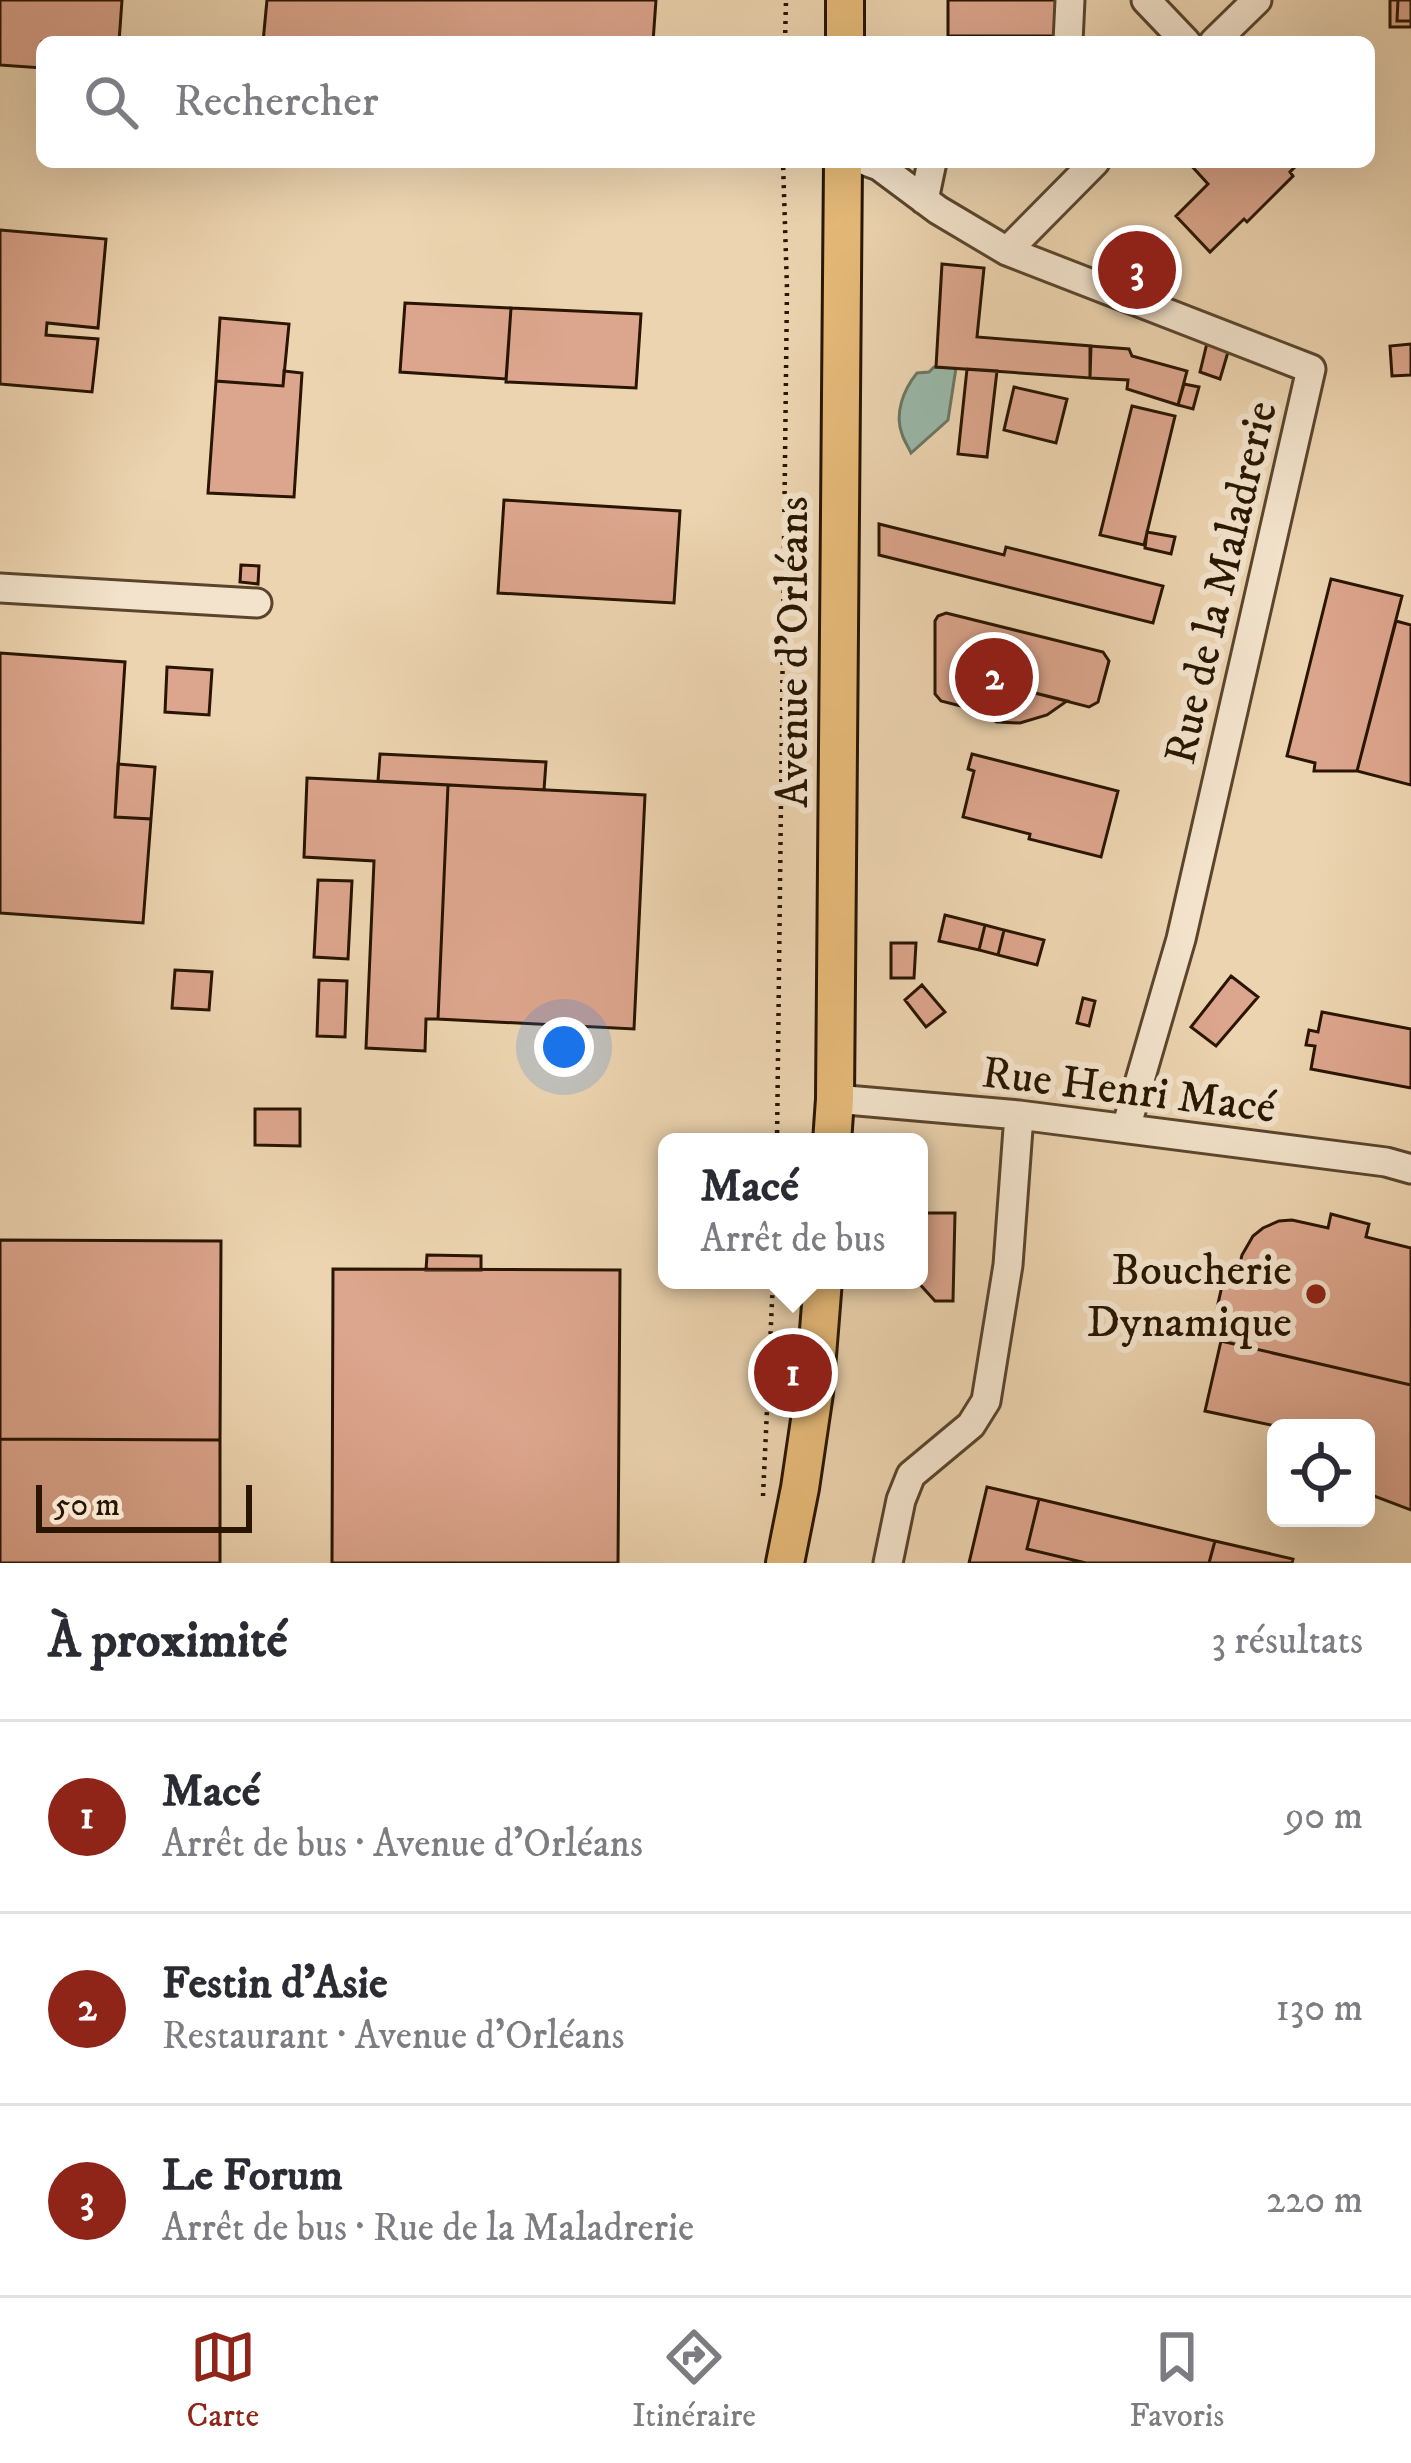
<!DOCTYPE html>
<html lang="fr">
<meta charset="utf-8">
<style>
:root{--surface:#fff;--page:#f2f2f3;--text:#2b2b33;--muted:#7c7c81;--line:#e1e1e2;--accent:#8f2418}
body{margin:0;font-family:"IM FELL DW Pica",serif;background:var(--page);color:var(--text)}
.controls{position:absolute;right:36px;bottom:36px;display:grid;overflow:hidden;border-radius:18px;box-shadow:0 12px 48px #0002}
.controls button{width:108px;height:108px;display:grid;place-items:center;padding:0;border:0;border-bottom:3px solid var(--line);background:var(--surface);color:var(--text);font:60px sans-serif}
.scale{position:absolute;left:36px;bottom:30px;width:216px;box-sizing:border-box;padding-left:12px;border:6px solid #291500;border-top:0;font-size:33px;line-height:42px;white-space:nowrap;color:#291500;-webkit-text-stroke:9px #f3e3cc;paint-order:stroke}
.you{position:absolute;left:564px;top:1047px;width:42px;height:42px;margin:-30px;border:9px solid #fff;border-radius:50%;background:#1a73e8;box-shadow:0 0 0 18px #1a73e833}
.badge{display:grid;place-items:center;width:78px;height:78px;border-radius:50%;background:var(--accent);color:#fff;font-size:39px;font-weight:700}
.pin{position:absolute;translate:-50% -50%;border:6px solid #fff;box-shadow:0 3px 12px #0006}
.popup{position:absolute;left:658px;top:1133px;width:270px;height:156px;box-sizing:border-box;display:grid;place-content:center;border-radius:18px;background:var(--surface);filter:drop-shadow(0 3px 9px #0005);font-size:39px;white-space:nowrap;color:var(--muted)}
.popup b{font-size:45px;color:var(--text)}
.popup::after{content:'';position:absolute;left:50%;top:100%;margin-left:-24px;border:24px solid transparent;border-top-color:var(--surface)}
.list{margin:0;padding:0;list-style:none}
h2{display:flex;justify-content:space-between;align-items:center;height:156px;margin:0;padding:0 48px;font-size:51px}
h2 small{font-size:39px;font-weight:400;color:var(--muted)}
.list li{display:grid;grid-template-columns:78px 1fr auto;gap:36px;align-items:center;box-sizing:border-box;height:192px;padding:0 48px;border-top:3px solid var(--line)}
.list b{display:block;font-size:45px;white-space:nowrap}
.list p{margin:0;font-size:39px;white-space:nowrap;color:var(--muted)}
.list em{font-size:39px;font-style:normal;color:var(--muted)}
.icon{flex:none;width:66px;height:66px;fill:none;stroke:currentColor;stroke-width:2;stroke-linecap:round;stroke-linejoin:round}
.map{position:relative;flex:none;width:1411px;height:1563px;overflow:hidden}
.search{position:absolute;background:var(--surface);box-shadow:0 12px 48px #0002;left:36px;right:36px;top:36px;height:132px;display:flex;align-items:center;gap:30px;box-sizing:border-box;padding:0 42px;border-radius:18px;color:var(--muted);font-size:45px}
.sheet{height:732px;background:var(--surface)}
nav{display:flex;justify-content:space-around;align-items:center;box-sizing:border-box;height:168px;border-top:3px solid var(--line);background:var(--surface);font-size:33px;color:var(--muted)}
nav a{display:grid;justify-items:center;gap:6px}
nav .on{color:var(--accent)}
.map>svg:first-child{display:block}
.water{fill:#99b8a9;stroke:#6c7765;stroke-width:3}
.building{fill:#dca58d;stroke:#291500;stroke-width:3}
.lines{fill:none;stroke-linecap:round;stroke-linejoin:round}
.minor-casing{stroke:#5a452c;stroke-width:33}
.major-casing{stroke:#291500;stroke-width:42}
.path{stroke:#291500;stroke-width:4.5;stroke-dasharray:3 6;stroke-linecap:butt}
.minor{stroke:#f3e3cc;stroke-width:27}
.major{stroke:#e6ba78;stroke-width:36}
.poi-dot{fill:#8f2418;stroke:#f3e3cc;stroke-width:4.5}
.labels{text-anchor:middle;stroke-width:12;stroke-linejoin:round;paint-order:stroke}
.street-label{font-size:45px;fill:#291500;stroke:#f3e3cc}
.poi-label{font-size:45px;fill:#291500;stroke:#f3e3cc;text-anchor:end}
</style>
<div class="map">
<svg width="1411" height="1563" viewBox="0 0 1411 1563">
<rect width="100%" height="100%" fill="#ecd4b0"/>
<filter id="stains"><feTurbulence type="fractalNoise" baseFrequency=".00167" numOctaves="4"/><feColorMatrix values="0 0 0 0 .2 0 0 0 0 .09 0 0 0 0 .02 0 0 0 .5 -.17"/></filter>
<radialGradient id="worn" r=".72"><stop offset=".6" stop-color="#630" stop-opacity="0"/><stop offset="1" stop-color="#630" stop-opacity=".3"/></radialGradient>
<path class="water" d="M934 367 956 368 948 420 911 453C908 446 904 441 902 434 894 413 904 389 917 373L929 372Z"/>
<path class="building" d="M0 0H122L119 42H42V68L0 65Z
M267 0H656L653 42H263Z
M948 0H1058V36H948Z
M1390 0H1398L1397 21H1411V27H1390Z
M1398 0H1411V21H1397Z
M948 36H1058V42H948Z
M1300 162 1290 172 1293 176 1247 222 1244 219 1210 252 1176 216 1208 184 1188 162Z
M0 230 106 239 98 328 47 323 46 335 98 339 92 392 0 384Z
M942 264 984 268 977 337 1091 346 1090 378 936 367Z
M405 303 511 308 506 379 400 372Z
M511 308 641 314 636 388 506 382Z
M220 318 289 324 283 386 216 381Z
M1207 343 1228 352 1220 379 1200 372Z
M1411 344V375L1392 376 1390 346Z
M1090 346 1129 349 1132 356 1187 371 1178 405 1127 389 1128 380 1090 378Z
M967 369 997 371 987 457 958 454Z
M284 371 302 373 294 497 208 493 216 381 283 386Z
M1184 384 1199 387 1193 409 1178 405Z
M1014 387 1067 399 1056 443 1004 430Z
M1132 406 1175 416 1144 545 1100 535Z
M504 500 680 511 674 603 498 593Z
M879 524 1004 555 1006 547 1163 586 1153 623 879 555Z
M1147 532 1175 537 1171 554 1145 548Z
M241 565 259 566 258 584 240 582Z
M1331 579 1402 596 1357 771H1314L1315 763 1287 756Z
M946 613 1103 652 1109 661 1098 702 1089 707 1019 689 976 710 941 701 935 694V621L938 616Z
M1396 621 1411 625V785L1357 771Z
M0 653 125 662 115 817 151 819 143 923 0 913Z
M167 667 212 670 209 715 165 712Z
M1019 689 1067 701 1047 715 1020 723 997 722 976 713V710Z
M380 754 546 762 544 790 378 781Z
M972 754 1118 791 1101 857 1029 839 1030 834 963 817 974 771 968 769Z
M118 764 155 767 151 819 115 817Z
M307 778 448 785 438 1019H426L425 1051 366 1048 374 861 304 857Z
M448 785 645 795 634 1029 438 1019Z
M318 880 352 881 348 959 314 957Z
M945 915 985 925 979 950 939 941Z
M985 925 1004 930 998 955 979 950Z
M1004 930 1044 940 1037 965 998 955Z
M891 943H916L914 978H891Z
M175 970 212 972 209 1010 172 1008Z
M1231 976 1258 997 1216 1046 1191 1027Z
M319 980 347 981 345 1037 317 1036Z
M922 985 945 1012 926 1027 905 1000Z
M1083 998 1095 1001 1089 1026 1077 1023Z
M1322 1012 1411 1029V1088L1311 1069 1315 1046 1306 1045 1309 1030 1318 1032Z
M255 1109H300V1146L255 1145Z
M919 1213H955L953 1301H935L916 1280H919Z
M1331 1214 1369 1224 1366 1237 1411 1248V1385L1221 1341 1228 1311 1217 1308 1224 1277 1236 1280 1242 1255 1253 1236 1263 1228 1279 1221 1292 1220 1328 1228Z
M0 1240 221 1241 220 1440 0 1439Z
M427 1255 481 1256V1270H426Z
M333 1269 620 1270 618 1563H332Z
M1221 1341 1411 1385V1510L1366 1493V1428H1285L1205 1411Z
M0 1439 220 1440V1563H0Z
M987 1487 1039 1499 1027 1549 1086 1563H969Z
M1039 1499 1215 1541 1209 1563H1086L1027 1549Z
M1215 1541 1293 1559 1292 1563H1209Z"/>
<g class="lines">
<defs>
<path id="minor" d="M1146 0 1186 42
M1068 42 1070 0
M1214 42 1257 0
M868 162 879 166 938 210 1007 251 1311 369 1181 939 1126 1128
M924 200 932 162
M1007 251 1095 162
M0 588 257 603
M835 1099 1019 1115 1386 1162 1411 1169
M888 1563 901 1500 911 1475 971 1425 986 1401 1008 1265 1019 1115"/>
<path id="major" d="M845 42V0
M832 1142 835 1099 843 162
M785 1563 800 1488 814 1393 823 1280"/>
</defs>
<use href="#minor" class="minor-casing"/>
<use href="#major" class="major-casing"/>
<path class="path" d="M785 42 786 0
M777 1142 787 289 783 162
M763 1496 773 1280"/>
<use href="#minor" class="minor"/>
<use href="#major" class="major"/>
</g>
<circle class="poi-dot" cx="1316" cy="1294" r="12"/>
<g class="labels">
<g class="street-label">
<text transform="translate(1219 582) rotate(-77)" y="16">Rue de la Maladrerie</text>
<text transform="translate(791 652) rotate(-90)" y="16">Avenue d'Orléans</text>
<text transform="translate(1129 1088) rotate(7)" y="16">Rue Henri Macé</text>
</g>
<g class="poi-label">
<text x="1292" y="1284">Boucherie<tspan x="1292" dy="52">Dynamique</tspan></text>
</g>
</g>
<rect width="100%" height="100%" filter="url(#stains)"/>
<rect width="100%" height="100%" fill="url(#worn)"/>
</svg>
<div class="controls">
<button><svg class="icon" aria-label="locate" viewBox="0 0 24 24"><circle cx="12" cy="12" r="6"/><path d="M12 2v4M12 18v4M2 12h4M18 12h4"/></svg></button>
</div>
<div class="scale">50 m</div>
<div class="you"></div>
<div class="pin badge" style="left:793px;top:1373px">1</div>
<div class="popup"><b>Macé</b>Arrêt de bus</div>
<div class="pin badge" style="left:994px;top:677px">2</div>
<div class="pin badge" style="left:1137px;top:270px">3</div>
<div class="search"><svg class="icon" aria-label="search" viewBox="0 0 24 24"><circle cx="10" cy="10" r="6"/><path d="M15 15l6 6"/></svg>Rechercher</div>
</div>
<section class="sheet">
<h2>À proximité<small>3 résultats</small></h2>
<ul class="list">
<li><span class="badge">1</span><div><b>Macé</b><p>Arrêt de bus · Avenue d'Orléans</p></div><em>90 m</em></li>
<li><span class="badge">2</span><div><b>Festin d'Asie</b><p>Restaurant · Avenue d'Orléans</p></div><em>130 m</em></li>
<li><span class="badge">3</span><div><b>Le Forum</b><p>Arrêt de bus · Rue de la Maladrerie</p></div><em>220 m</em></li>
</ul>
</section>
<nav>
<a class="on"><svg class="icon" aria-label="map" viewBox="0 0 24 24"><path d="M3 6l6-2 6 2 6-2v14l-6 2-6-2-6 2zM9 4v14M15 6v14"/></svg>Carte</a>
<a><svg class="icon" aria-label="directions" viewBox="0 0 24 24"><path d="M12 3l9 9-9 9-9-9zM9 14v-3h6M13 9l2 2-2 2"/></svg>Itinéraire</a>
<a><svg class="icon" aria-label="saved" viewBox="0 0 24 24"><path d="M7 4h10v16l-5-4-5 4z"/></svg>Favoris</a>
</nav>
